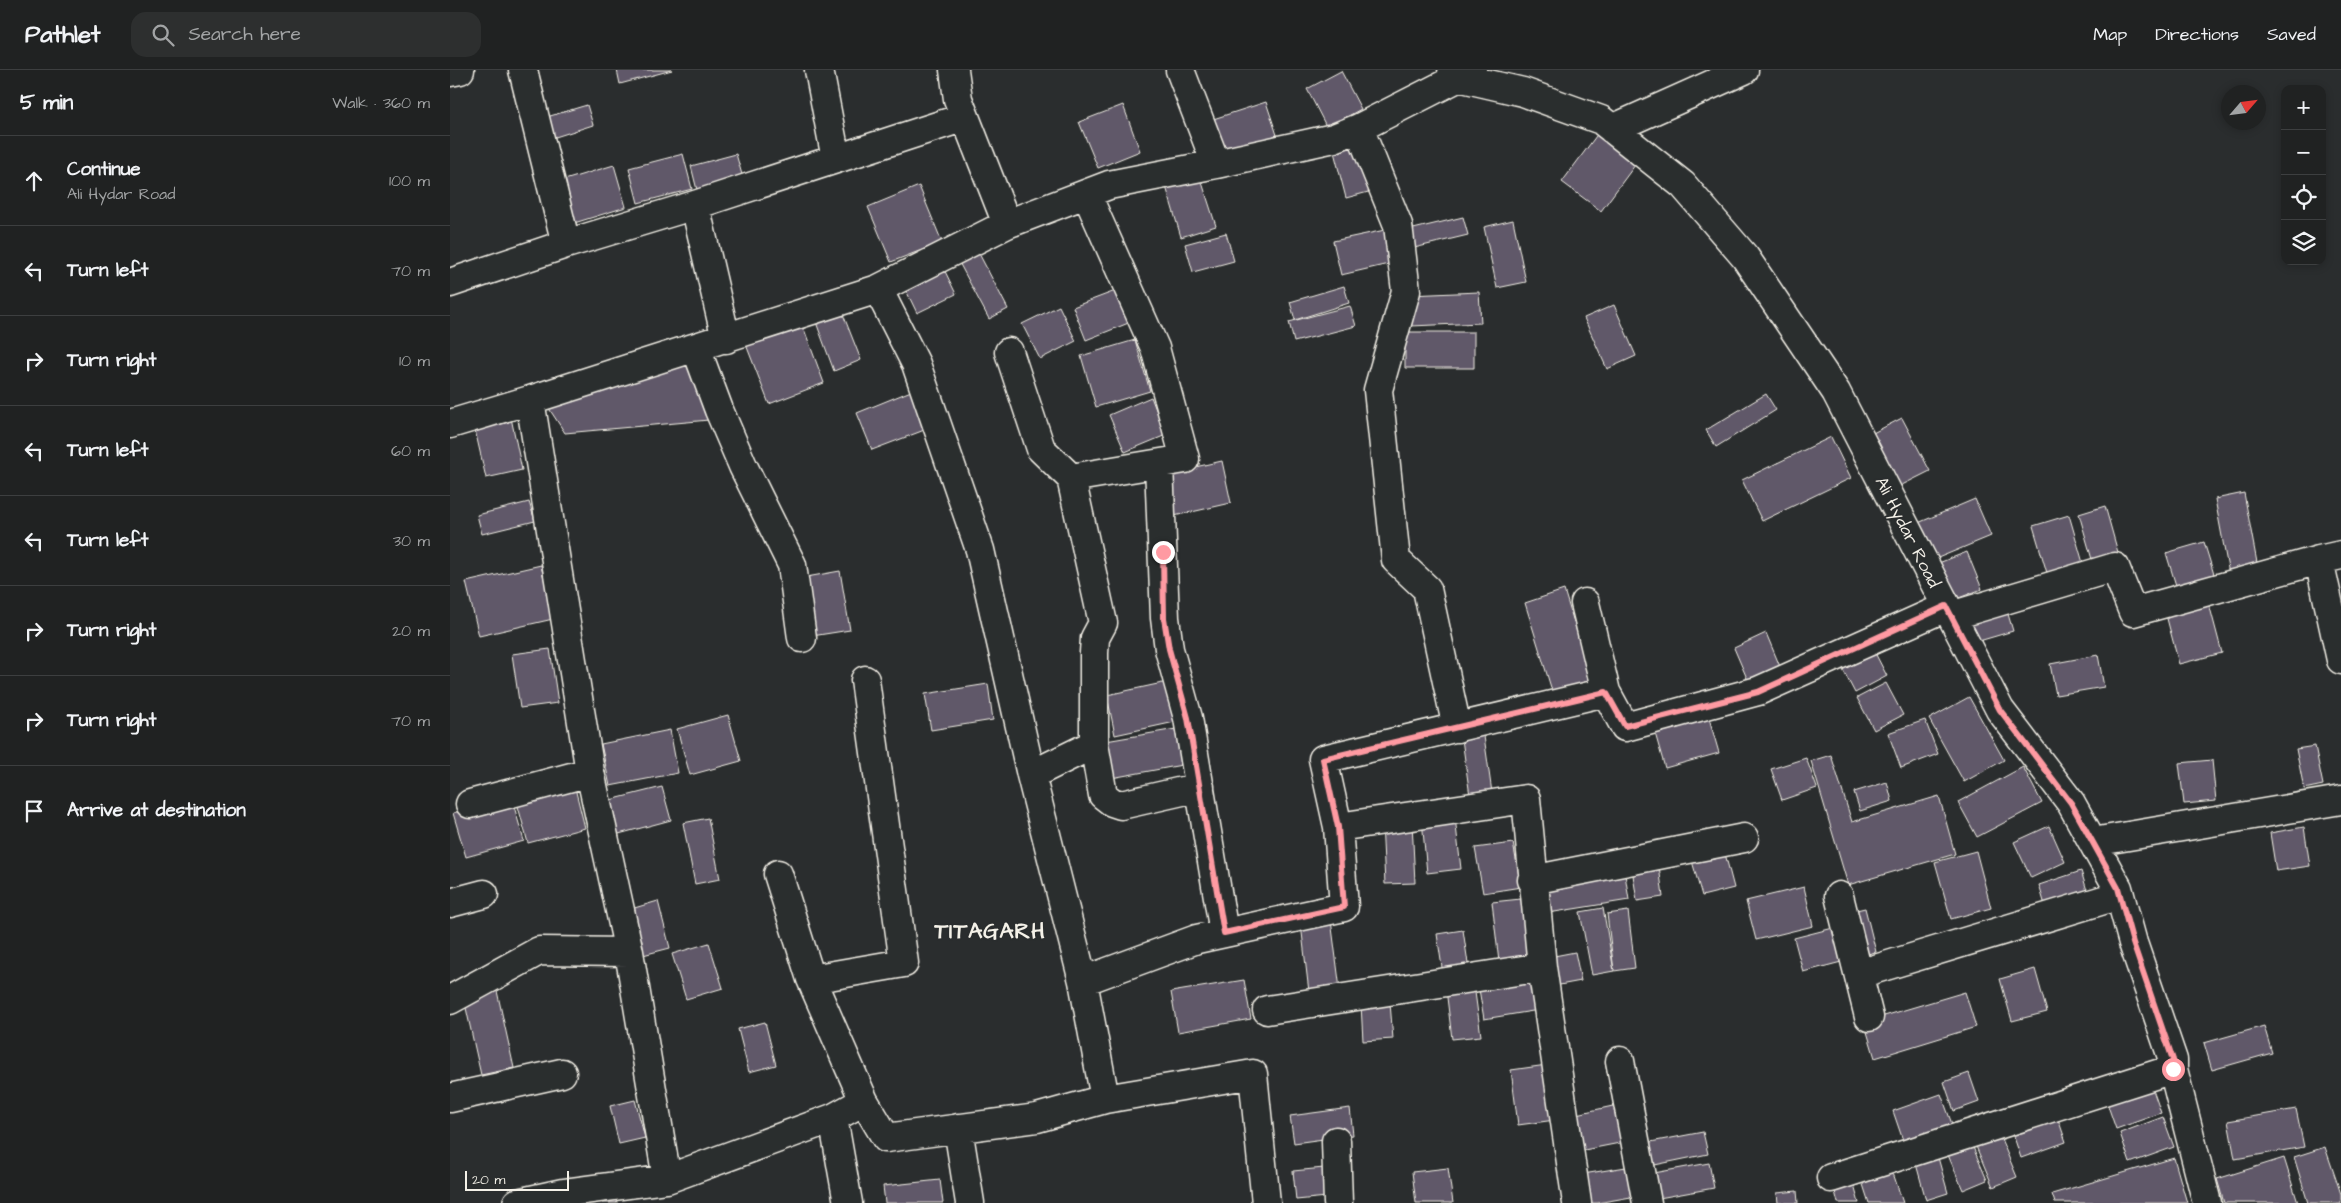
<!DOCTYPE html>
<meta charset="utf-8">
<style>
:root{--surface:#202222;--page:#2d2f2f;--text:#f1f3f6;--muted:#a2a4a5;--line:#3d3f40}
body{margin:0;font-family:"Architects Daughter",sans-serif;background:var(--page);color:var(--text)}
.controls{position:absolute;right:15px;top:15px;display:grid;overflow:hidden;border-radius:10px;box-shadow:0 2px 8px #0003}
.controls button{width:45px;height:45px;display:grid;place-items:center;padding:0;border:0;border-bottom:1px solid var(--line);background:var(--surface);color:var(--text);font:25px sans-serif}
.compass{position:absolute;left:1771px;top:15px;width:45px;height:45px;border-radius:50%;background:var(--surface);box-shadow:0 2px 8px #0003;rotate:62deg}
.scale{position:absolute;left:15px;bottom:12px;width:104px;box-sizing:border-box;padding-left:5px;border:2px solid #f4f1e8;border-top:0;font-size:14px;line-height:18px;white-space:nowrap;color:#f4f1e8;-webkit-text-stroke:4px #2a2d2e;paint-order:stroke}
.stop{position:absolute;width:15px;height:15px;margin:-11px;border:4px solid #ff9aa2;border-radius:50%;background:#fff}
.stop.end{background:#ff9aa2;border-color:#fff;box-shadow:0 1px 5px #0008}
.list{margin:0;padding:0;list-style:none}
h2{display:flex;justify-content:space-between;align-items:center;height:65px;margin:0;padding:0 20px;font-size:21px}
h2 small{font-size:16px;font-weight:400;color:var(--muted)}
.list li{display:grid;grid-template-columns:32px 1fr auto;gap:15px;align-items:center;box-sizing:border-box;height:90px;padding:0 20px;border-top:1px solid var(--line)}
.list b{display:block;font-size:19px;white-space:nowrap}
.list p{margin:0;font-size:16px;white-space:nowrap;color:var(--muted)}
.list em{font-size:16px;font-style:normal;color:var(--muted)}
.icon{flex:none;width:28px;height:28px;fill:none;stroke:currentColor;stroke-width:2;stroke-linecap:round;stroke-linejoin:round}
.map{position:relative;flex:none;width:1891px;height:1133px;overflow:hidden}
header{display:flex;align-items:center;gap:30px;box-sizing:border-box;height:70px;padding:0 25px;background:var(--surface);border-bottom:1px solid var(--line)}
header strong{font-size:24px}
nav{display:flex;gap:28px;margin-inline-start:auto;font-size:18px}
.search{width:350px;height:45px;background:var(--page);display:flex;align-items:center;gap:12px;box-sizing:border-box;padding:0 18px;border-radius:15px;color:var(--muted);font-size:19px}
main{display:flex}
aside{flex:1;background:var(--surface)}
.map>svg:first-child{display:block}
.building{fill:#605969;stroke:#f4f1e8}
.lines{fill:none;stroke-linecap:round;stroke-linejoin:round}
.minor-casing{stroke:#f4f1e8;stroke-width:31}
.minor{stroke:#2a2d2e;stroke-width:28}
.route{stroke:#ff9aa2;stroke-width:6}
.labels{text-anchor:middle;stroke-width:4;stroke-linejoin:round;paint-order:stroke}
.street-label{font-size:18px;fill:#f4f1e8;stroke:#2a2d2e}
.district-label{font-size:22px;font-weight:bold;letter-spacing:1px;fill:#f4f1e8;stroke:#2a2d2e}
</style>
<header>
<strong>Pathlet</strong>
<div class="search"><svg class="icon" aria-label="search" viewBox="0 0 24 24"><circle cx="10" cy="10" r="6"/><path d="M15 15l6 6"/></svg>Search here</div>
<nav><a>Map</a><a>Directions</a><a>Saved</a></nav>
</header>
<main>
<aside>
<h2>5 min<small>Walk · 360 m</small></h2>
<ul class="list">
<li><svg class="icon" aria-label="ahead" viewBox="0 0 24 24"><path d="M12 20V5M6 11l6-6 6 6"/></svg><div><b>Continue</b><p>Ali Hydar Road</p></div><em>100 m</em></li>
<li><svg class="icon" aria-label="left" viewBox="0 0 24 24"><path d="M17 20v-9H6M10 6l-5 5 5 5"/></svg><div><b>Turn left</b></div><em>70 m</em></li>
<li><svg class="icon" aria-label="right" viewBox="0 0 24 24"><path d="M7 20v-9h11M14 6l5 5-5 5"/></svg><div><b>Turn right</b></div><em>10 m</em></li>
<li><svg class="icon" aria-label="left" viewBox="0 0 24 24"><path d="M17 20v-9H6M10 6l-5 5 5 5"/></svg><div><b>Turn left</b></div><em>60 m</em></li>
<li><svg class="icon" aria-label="left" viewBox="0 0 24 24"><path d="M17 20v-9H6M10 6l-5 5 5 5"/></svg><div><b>Turn left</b></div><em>30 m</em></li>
<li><svg class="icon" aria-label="right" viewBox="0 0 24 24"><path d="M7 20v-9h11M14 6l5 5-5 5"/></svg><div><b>Turn right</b></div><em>20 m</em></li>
<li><svg class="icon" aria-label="right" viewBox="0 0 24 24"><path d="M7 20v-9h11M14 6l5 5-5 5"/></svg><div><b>Turn right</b></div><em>70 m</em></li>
<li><svg class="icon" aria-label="arrive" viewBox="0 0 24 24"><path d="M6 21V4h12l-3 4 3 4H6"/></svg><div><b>Arrive at destination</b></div></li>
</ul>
</aside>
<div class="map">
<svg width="1891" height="1133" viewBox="0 0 1891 1133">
<rect width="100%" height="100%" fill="#2a2d2e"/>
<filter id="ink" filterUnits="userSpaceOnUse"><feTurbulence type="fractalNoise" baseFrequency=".02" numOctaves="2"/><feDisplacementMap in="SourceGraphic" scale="10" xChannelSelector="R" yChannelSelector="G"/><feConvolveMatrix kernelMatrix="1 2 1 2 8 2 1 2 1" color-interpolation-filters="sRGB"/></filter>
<g filter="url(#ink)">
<path class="building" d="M167 0H222L170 14Z
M891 1 911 39 877 58 857 19Z
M816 32 827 65 764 85 754 52Z
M137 35 143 55 96 70 90 49Z
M673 35 690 81 648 98 629 52Z
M1149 62 1188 91 1151 141 1112 112Z
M908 67 922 121 896 128 882 74Z
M233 84 242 119 188 133 179 98Z
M286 84 295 115 249 128 241 96Z
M164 95 176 137 121 154 108 112Z
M749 103 766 156 731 167 715 113Z
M469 116 492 172 441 192 418 137Z
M1013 147 1018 165 960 179 955 161Z
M1063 150 1076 212 1047 218 1034 157Z
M935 160 943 193 891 205 883 171Z
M776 163 784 191 743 202 735 174Z
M523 172 558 239 539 249 504 183Z
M491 193 506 224 467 243 452 212Z
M894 216 899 233 845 250 840 232Z
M668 220 681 252 636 270 623 237Z
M1029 222 1031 253 961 256 959 225Z
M389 234 411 290 384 301 363 244Z
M1164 235 1186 286 1157 299 1134 248Z
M609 236 626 271 590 289 572 254Z
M900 236 906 256 844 272 839 252Z
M351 251 374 313 319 334 295 272Z
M955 262H1024V298H955Z
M685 270 700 321 646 337 631 286Z
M241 292 259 350 115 363 98 337Z
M461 321 477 359 422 380 407 343Z
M1316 324 1326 340 1266 377 1256 360Z
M701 327 716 365 675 382 659 345Z
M60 343 72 400 36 408 23 351Z
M1452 348 1480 401 1448 417 1421 364Z
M1381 367 1401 408 1312 451 1292 410Z
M772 391 781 433 724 446 714 404Z
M1794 423 1808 498 1779 504 1765 429Z
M1525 429 1541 466 1483 490 1468 453Z
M79 432 85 451 32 464 27 445Z
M1655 436 1669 486 1643 493 1629 444Z
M1619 445 1633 493 1597 503 1583 456Z
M1754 472 1766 511 1728 522 1716 483Z
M1517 482 1532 519 1501 531 1486 494Z
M91 495 103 549 29 566 16 512Z
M390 501 400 560 362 566 351 508Z
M1114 520 1142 611 1103 624 1075 533Z
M1758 530 1772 583 1729 594 1715 541Z
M1555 534 1563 561 1519 574 1511 547Z
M1316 563 1331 599 1299 613 1284 578Z
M100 579 108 633 70 638 62 584Z
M1424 581 1437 606 1405 623 1392 598Z
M1648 585 1654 617 1606 625 1600 594Z
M717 612 725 652 665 665 657 625Z
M1436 613 1453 645 1424 660 1407 628Z
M538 614 543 650 481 660 475 624Z
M1519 627 1554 690 1514 712 1479 649Z
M1257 641 1269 683 1215 698 1203 656Z
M278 645 291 691 240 705 227 659Z
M1475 650 1488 684 1451 698 1438 663Z
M726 659 732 695 656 709 650 672Z
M1033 659 1042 723 1020 726 1011 662Z
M220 660 228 703 160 716 151 674Z
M1865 676 1873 715 1854 719 1846 679Z
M1381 685 1402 752 1489 726 1505 784 1398 815 1361 691Z
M1356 688 1367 718 1332 730 1321 699Z
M1762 690 1766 731 1734 734 1729 693Z
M1573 697 1592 733 1527 767 1508 732Z
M1437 712 1442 731 1410 741 1404 722Z
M124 714 135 758 78 773 66 729Z
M212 717 221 750 165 765 156 731Z
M61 726 74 771 16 787 3 743Z
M1005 747 1011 799 977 803 972 750Z
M258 748 270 809 245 814 233 753Z
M932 752H962L965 813 935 814Z
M1599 756 1615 792 1581 808 1564 772Z
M1854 757 1860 796 1826 801 1820 763Z
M1063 773 1071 817 1033 823 1025 778Z
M1273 776 1284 818 1252 826 1240 784Z
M1526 781 1541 838 1501 849 1485 792Z
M1208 788 1213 827 1187 831 1181 792Z
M1174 798 1179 830 1092 844 1086 813Z
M1631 801 1639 827 1597 842 1589 815Z
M1354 817 1363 856 1306 870 1296 831Z
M1071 829 1078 889 1049 892 1042 832Z
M208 831 220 878 193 885 181 839Z
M1153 838 1164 901 1142 905 1130 842Z
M1415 838 1426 882 1409 886 1398 842Z
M1178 841 1185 898 1164 901 1157 844Z
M881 850 890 919 859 922 851 854Z
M1391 856 1399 890 1353 902 1344 868Z
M1013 860 1019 900 993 904 987 864Z
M259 873 273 918 236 929 222 884Z
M1125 882 1131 911 1099 917 1094 888Z
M1585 899 1597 942 1562 951 1550 909Z
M1083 904 1089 940 1034 949 1028 913Z
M794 910 801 949 728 962 721 922Z
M1024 915 1031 966 1002 969 996 919Z
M47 921 64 998 31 1005 14 929Z
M1515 922 1526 957 1425 988 1414 952Z
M940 933 943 969 913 971 911 934Z
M315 952 326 995 299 1002 288 959Z
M1814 956 1822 983 1762 1000 1754 973Z
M1097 995 1105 1050 1068 1055 1061 1000Z
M1519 1003 1529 1032 1504 1041 1494 1012Z
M1702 1017 1711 1043 1666 1059 1657 1033Z
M1491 1024 1506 1065 1457 1082 1443 1041Z
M185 1030 195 1068 169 1074 160 1036Z
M1172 1034 1180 1071 1124 1082 1117 1046Z
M900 1038 903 1065 844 1073 840 1046Z
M1846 1039 1854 1077 1785 1089 1778 1051Z
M1607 1046 1616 1072 1571 1088 1562 1061Z
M1713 1047 1724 1077 1680 1093 1670 1063Z
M1253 1062 1258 1084 1195 1097 1190 1074Z
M1549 1064 1567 1107 1543 1117 1525 1074Z
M1519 1068 1537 1110 1513 1120 1495 1078Z
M1485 1077 1498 1123 1476 1130 1463 1083Z
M1875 1077 1891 1124V1133H1858L1844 1087Z
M1724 1088 1737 1133H1605L1602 1124Z
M1834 1088 1848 1133H1774L1767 1109Z
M1439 1091 1453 1133H1419L1409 1102Z
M1259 1093 1264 1118 1198 1130 1193 1105Z
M1176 1097 1181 1127 1147 1133H1131L1127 1105Z
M874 1098 877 1127 846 1130 843 1101Z
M998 1098 1003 1133H966L962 1102Z
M1401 1105 1409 1133H1388L1382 1110Z
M490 1110 493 1133H435L433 1116Z
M164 1117 167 1133H152L149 1120Z
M1347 1121 1348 1133H1328L1327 1123Z"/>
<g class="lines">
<defs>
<path id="minor" d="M73 0 116 174
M369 0 386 89
M504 0 508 29 557 154
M730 0 766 94
M0 2 10 0
M1002 3 1008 7 1073 22 1151 50 1233 115 1295 187 1386 322 1550 640 1621 733 1668 818 1683 873 1723 990V999L1757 1133
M909 58 948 155 956 221 928 320 946 490 977 519 1007 658
M1162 59 1294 0
M245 135 276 269
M0 213 116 174 245 135 515 47
M428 219 466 294 530 480 581 705 633 911 655 1029
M246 278 269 340 293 396 342 495 352 568
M559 282 591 379 621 408 653 553 645 568 644 583V674L653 725 662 732 671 735 750 717
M0 354 80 330
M709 394 715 548 719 579 738 648 774 863
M621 408 735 389 705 278 637 125
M1891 485 1869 490 1891 590
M1135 533 1156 622 1175 657 1308 621 1496 537
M1501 546 1665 497 1683 542 1869 490
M581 705 644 674
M20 734 140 702
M888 757 873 689 1156 622
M1643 772 1891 730
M328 804 361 909 414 1031 436 1068 587 1048 655 1029 803 1004 816 1133
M1082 810 1294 768
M1389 826 1419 947
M0 833 34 824
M1409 904 1670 825
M361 909 454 893 415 610
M633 911 747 869 894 837 888 757 1076 729 1092 897 1127 1133
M0 930 89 881 179 882
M817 940 1092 897
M1170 991 1197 1133
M0 1028 112 1003
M383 1048 398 1133
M508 1058 520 1133
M886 1071 888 1133
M1381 1108 1723 999
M217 1109 179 882 140 702 80 330 428 219 557 154 659 115 766 94 884 68 909 58 1023 0
M67 1133 113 1123 217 1109 383 1048 414 1031"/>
</defs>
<use href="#minor" class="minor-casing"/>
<use href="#minor" class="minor"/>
</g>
</g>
<g class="lines" filter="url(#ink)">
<path class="route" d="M713 482 714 548 719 579 738 648 774 863 894 837 888 757 873 689 1156 622 1175 656 1308 622 1496 536 1550 640 1621 733 1668 818 1683 873 1723 990V999"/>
</g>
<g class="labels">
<g class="street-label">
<text transform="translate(1458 462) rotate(63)" y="6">Ali Hydar Road</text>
</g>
<g class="district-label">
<text x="540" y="868">TITAGARH</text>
</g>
</g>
</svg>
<div class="controls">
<button>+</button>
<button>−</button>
<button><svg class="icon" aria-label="locate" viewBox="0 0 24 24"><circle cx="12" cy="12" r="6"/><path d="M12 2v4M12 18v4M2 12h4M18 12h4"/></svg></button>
<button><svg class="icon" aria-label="layers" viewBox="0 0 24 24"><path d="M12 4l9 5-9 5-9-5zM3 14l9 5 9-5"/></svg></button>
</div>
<svg class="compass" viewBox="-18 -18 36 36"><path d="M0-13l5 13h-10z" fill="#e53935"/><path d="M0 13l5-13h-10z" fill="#a2a4a5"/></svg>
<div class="scale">20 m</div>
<div class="stop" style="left:1723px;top:999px"></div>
<div class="stop end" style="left:713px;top:482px"></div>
</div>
</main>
